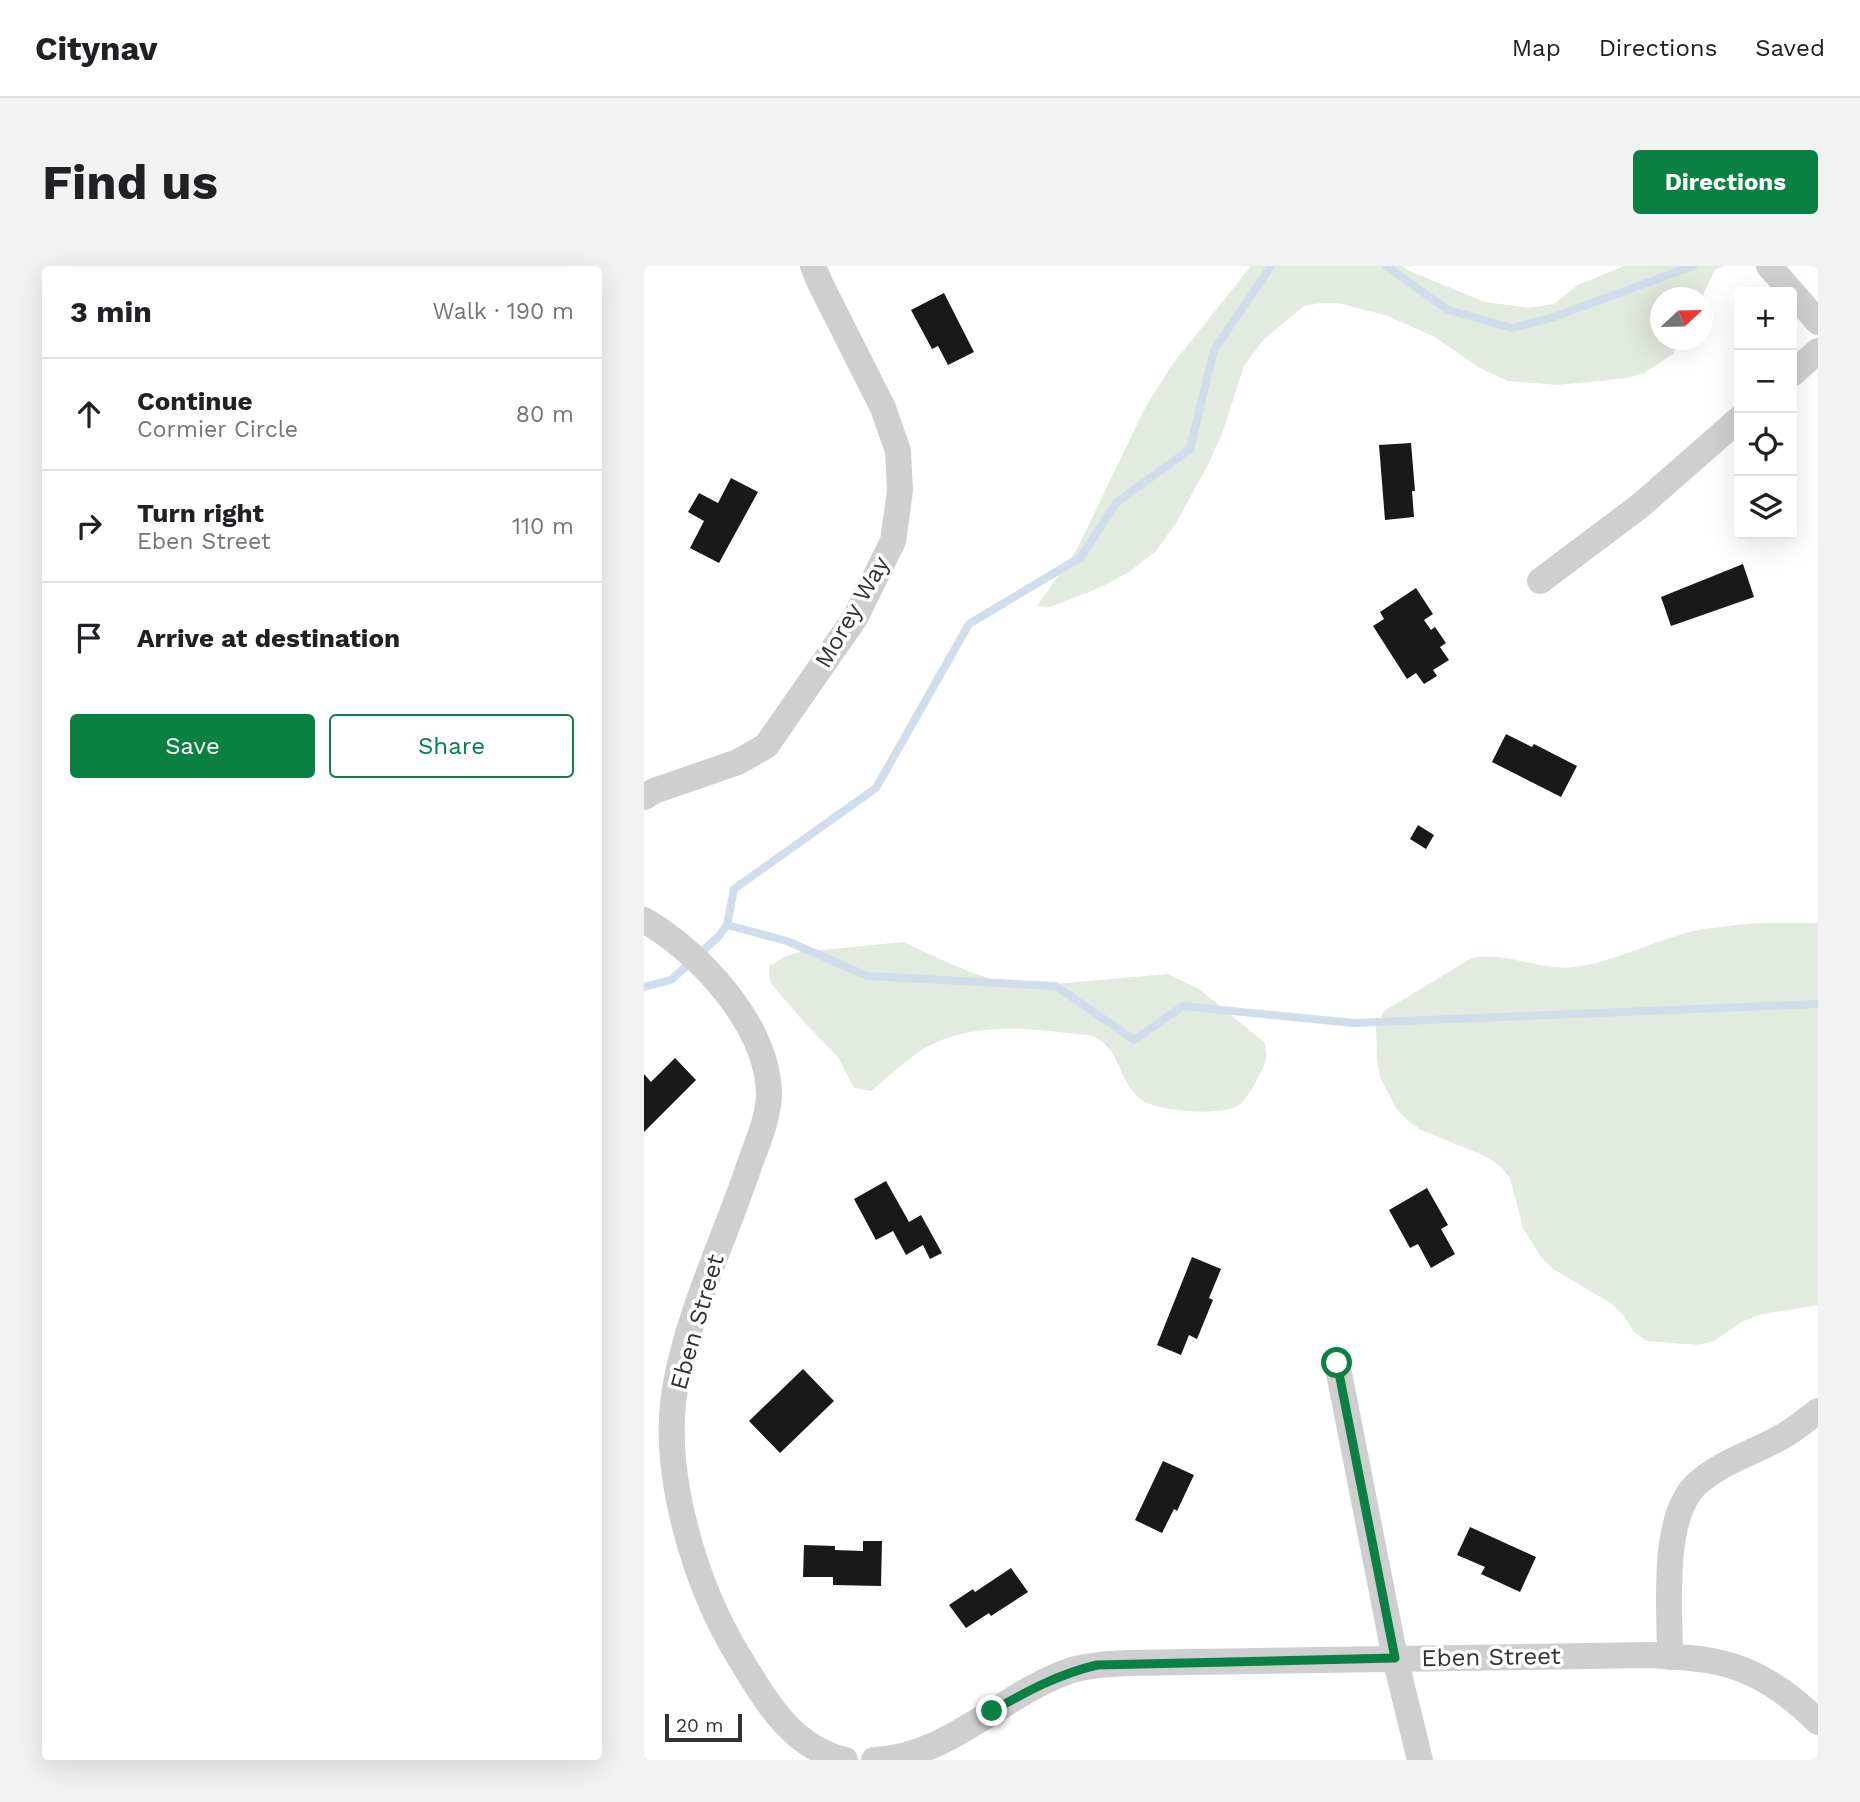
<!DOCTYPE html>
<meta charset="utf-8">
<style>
:root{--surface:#fff;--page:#f2f2f2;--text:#202124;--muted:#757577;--line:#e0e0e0;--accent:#0b8043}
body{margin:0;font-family:"Work Sans",sans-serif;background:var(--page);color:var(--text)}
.controls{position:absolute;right:21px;top:21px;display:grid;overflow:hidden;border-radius:7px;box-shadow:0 7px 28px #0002}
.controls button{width:63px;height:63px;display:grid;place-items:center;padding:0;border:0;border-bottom:2px solid var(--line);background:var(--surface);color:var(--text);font:35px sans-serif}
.compass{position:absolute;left:1006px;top:21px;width:63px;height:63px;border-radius:50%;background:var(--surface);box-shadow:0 7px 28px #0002;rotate:68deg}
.scale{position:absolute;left:21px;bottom:18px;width:77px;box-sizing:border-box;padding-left:7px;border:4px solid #323232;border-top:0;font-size:19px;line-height:24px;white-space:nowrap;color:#323232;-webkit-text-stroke:5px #fff;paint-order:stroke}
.stop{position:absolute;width:21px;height:21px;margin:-16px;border:5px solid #0b8043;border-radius:50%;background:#fff}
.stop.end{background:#0b8043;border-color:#fff;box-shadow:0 2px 7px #0008}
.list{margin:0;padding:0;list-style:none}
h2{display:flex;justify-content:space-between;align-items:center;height:91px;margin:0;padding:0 28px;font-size:30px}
h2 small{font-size:23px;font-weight:400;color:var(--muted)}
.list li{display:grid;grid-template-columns:46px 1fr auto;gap:21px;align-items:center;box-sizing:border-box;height:112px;padding:0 28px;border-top:2px solid var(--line)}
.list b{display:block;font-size:26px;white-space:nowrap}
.list p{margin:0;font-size:23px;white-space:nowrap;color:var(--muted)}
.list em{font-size:23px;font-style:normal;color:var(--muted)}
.actions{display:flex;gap:14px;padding:21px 28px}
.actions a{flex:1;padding:16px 0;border:2px solid var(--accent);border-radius:7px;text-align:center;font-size:24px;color:var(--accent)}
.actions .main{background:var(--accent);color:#fff}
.icon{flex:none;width:38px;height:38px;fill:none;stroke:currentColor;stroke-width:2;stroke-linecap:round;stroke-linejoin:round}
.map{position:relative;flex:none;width:1174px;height:1494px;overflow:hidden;border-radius:7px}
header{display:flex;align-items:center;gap:42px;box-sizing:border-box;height:98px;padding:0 35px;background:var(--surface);border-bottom:2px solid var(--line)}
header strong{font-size:33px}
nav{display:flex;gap:38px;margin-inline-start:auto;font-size:24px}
.intro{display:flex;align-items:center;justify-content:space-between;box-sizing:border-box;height:168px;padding:0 42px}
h1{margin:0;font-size:49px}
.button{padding:18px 32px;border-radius:7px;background:var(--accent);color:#fff;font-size:24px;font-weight:700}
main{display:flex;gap:42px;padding:0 42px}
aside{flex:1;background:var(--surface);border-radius:7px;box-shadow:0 7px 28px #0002}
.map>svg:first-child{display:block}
.green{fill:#e3eadf}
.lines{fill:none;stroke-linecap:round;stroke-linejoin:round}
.stream{stroke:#d1ddea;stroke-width:8}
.building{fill:#191919}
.minor{stroke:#cfcfcf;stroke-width:26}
.route{stroke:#0b8043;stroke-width:9}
.labels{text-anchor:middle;stroke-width:7;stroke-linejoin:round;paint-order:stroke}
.street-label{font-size:24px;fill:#323232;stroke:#fff}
</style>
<header>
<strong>Citynav</strong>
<nav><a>Map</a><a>Directions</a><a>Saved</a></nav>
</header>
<div class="intro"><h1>Find us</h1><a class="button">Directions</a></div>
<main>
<aside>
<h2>3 min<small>Walk · 190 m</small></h2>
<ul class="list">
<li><svg class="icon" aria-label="ahead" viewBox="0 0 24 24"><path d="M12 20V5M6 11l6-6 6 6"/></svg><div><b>Continue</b><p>Cormier Circle</p></div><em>80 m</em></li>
<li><svg class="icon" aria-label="right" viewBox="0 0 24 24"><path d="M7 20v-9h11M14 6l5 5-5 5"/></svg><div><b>Turn right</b><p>Eben Street</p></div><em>110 m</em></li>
<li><svg class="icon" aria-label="arrive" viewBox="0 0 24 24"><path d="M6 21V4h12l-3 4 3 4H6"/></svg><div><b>Arrive at destination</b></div></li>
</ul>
<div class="actions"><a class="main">Save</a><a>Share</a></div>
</aside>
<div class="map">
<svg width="1174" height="1494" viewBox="0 0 1174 1494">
<rect width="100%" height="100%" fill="#fff"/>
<path class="green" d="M607 0H759L763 4 841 36 886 42 910 38 934 19 980 0H1079L1071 4 1058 31 1016 32V74H1036L1029 88 1000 107 984 112 915 119 864 115 834 101 791 71 744 50 694 37H677L660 40 620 73 600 100 579 165 565 197 532 257 512 285 485 306 455 322 406 341 393 340 433 283 500 144 527 100Z
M1111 657H1174V1039L1114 1049 1098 1056 1070 1075 1054 1079 1002 1075 989 1065 980 1050 968 1038 909 1003 897 991 879 962 866 912 855 899 841 890 777 864 763 854 752 842 736 811 733 794 732 760 740 745 828 692C862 685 895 705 929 701 968 697 1005 677 1042 667 1064 661 1089 660 1111 657Z
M259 676C300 694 342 718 388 720L524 708 555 723 621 777C621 782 623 789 622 793 620 803 603 834 595 839 576 851 520 845 501 836 475 822 477 781 449 770 441 768 430 768 422 767 376 761 323 758 281 782 262 793 244 811 227 825L210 822 194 791 159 755 126 716 125 700 140 691 156 686Z"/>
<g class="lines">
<path class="stream" d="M742 0 804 44 868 62 907 52 1049 0
M83 659 143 675 223 710 412 720 490 774 539 740 709 757 1174 738
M0 721 27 714 75 670 83 659 90 623 232 522 325 358 437 291 472 237 546 183 570 84 627 0"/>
</g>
<path class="building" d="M300 27 330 86 304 99 294 80 288 83 267 44Z
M767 177 771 225H768L770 251 741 254 735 179Z
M87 212 114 226 75 297 46 282 60 255 44 246 55 227 74 237Z
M1099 298 1110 331 1027 360 1017 331Z
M772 322 789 348 780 354 787 364 791 361 802 377 796 381 805 394 789 404 793 410 780 418 772 407 763 413 729 360 740 353 736 346Z
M862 468 888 481 890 478 933 500 917 531 848 496Z
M774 559 790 569 782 583 766 573Z
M31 792 52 814 0 866V808L7 816Z
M242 915 265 956 277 949 298 987 286 993 279 979 262 989 249 965 232 974 210 933Z
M783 922 804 959 797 963 811 988 787 1002 774 978 766 982 745 944Z
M548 991 577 1003 565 1032 569 1034 553 1073 545 1069 537 1089 513 1079Z
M159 1103 190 1135 136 1187 105 1155Z
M519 1195 550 1209 533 1245 530 1243 518 1267 491 1254Z
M826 1261 892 1291 876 1326 837 1308 841 1301 813 1289Z
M219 1275H238L237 1320 189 1319V1311H159L160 1279 191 1280V1284L219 1285Z
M367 1302 384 1326 347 1350 345 1347 322 1362 305 1339 329 1323 331 1326Z"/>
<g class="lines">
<path class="minor" d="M1125 0 1174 56
M1148 108 1174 85
M896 315 997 239 1095 153
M0 531 10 525 94 496 122 480 211 352 249 275 256 225 254 185 239 142 176 17 169 0
M0 654C56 686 123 759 125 827 125 852 112 880 104 903 79 977 44 1046 31 1123 17 1207 51 1319 95 1391 122 1435 147 1481 201 1494
M693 1097 751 1392 776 1494
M1026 1391C1026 1344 1016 1248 1055 1216 1079 1195 1112 1186 1139 1170 1152 1163 1163 1153 1174 1145
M230 1494C305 1491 357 1429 425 1405 444 1399 464 1398 484 1397L1009 1389C1030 1391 1053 1391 1073 1396 1113 1404 1146 1428 1174 1456"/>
</g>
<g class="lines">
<path class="route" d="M348 1445C382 1426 414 1408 453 1399L751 1392 693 1097"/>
</g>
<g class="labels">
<g class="street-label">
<text transform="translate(208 346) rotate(-60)" y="8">Morey Way</text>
<text transform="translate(53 1056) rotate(-74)" y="8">Eben Street</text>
<text transform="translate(847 1391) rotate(-1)" y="8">Eben Street</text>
</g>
</g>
</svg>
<div class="controls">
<button>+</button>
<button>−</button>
<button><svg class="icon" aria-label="locate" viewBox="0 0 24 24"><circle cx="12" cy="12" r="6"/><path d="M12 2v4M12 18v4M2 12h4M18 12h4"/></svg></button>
<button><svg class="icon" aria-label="layers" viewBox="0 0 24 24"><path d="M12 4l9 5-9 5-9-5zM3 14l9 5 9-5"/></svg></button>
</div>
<svg class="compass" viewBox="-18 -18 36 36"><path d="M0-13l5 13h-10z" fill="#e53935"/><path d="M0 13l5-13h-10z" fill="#757577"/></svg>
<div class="scale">20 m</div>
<div class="stop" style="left:693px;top:1097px"></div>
<div class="stop end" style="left:348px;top:1445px"></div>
</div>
</main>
